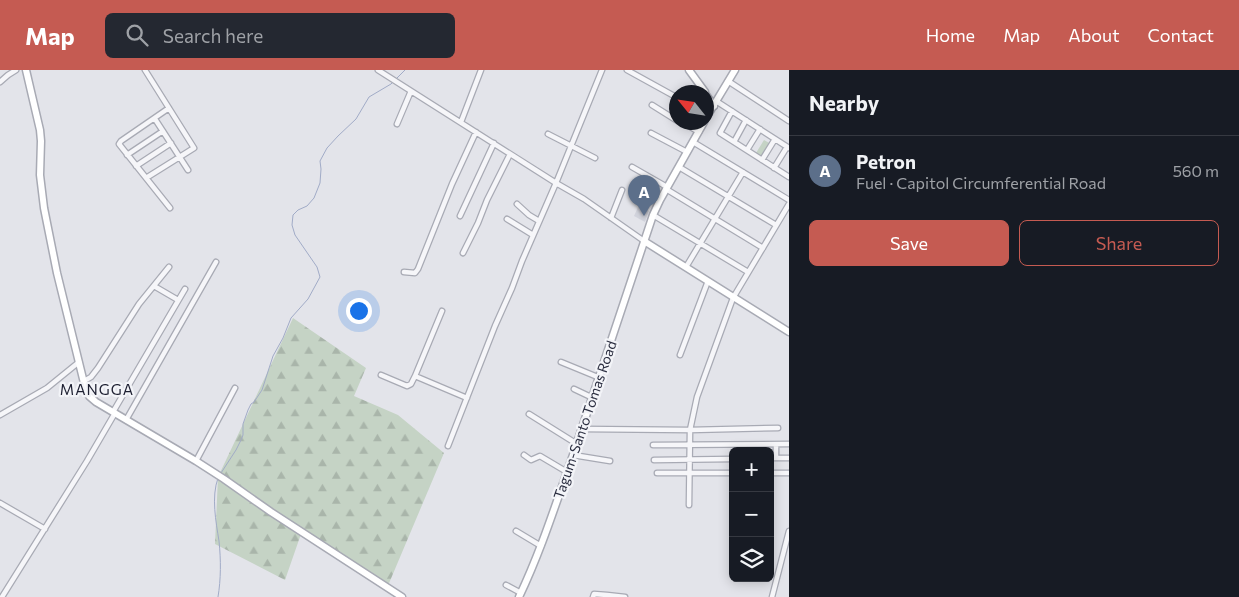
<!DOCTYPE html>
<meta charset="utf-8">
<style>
:root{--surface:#171b24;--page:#242831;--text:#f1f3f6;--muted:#9ea1a6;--line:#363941;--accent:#c55b52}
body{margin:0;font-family:Commissioner,sans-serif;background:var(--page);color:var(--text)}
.controls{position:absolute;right:15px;bottom:15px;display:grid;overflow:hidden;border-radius:8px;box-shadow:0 2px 12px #0003}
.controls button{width:45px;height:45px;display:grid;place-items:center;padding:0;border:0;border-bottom:1px solid var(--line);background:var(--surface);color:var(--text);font:25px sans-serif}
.compass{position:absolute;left:669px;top:15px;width:45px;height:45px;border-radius:50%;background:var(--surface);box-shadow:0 2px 12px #0003;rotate:300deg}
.you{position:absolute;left:358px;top:240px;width:18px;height:18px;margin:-12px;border:4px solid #fff;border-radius:50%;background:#1a73e8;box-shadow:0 0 0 8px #1a73e833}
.badge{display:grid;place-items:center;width:32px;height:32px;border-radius:50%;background:var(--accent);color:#fff;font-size:16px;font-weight:700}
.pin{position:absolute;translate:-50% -41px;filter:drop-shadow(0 1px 2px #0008)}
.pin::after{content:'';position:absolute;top:26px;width:18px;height:15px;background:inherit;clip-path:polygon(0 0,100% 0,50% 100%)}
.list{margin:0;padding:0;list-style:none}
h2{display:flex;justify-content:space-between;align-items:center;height:65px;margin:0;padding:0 20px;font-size:21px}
h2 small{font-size:16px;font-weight:400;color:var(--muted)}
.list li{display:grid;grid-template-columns:32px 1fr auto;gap:15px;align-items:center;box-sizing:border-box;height:70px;padding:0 20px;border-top:1px solid var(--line)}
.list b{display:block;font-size:19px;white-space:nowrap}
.list p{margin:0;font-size:16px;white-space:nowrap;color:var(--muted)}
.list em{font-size:16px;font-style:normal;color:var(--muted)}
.actions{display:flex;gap:10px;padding:15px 20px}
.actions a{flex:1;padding:11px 0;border:1px solid var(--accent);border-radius:8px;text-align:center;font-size:18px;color:var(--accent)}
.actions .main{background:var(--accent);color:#fff}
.icon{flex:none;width:28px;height:28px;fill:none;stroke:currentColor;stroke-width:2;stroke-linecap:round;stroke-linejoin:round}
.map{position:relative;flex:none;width:789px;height:527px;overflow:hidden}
header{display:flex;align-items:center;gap:30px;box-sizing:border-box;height:70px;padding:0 25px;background:var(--accent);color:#fff}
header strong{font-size:24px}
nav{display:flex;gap:28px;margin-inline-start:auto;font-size:18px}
.search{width:350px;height:45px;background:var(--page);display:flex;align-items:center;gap:12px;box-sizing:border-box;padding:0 18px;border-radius:8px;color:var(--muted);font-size:19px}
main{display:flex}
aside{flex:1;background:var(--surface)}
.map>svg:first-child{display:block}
.built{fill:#d1d3dc}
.forest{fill:url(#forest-firs)}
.pitch{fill:#c5d3c5}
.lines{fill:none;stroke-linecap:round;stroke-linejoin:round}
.stream{stroke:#a1abc7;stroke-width:1}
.street-casing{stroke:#a8aab4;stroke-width:7}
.secondary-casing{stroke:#a8aab4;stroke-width:9}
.street{stroke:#f6f6f9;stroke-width:4.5}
.secondary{stroke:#fff;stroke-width:6}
.labels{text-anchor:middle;stroke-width:4.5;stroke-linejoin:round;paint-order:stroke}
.street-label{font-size:14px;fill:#2c2f41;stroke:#f3f4f8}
.neighbourhood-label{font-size:15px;letter-spacing:1px;fill:#1e2032;stroke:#f3f4f8}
</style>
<header>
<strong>Map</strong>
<div class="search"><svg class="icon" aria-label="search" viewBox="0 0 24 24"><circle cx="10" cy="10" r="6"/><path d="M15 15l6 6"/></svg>Search here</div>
<nav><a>Home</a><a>Map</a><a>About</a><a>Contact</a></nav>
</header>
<main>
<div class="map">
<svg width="789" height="527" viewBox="0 0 789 527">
<defs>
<pattern id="forest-firs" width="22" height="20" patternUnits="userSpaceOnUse" patternTransform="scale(1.25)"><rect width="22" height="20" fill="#c5d3c5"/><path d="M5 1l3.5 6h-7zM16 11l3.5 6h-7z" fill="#a9b5aa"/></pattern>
</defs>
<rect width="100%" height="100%" fill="#e3e4ea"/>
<path class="built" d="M639 135 649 141 645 152 634 146Z"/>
<path class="forest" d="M293 248 366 298 354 326 398 345 444 383 387 518 301 464 285 510 215 474 218 407Z"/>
<path class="pitch" d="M764 70 771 74 762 87 756 83Z"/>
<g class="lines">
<path class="stream" d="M221 403 236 380 241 370 243 365V354L248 340 251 334 254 332 262 320 273 286 283 268 291 248 308 229 320 207 317 197 295 165 292 155 293 145 298 140 307 136 314 128 320 113 321 99 320 91 327 78 338 66 356 49 369 27 391 14 405 0
M218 408C211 427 216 452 219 471 221 490 221 509 218 527"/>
<defs>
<path id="street" d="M145 0 194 78 146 108
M378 0 556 113 584 129 644 171
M627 0 676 27
M728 11 789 51
M0 12 8 5 16 0
M716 31 789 78
M652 35 676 50
M169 38 121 71 119 74 170 138
M732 41 720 63 789 107
M155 49 188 100
M461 52 481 0
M682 52 699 62
M397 54 411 21
M651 63 687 82
M548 64 595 88
M693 72 789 130
M734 72 746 50
M747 80 760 59
M127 85 163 61
M762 90 775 69
M136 96 171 73
M632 97 667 117
M679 97 776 155
M774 98 787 77
M666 119 763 178
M517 134 529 145 539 151
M653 145 748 202
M460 146 494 73
M611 148 622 120
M507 149 533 165
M463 183 478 153 487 130 510 84
M686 197 743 102
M404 202 415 203 418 199 452 114 476 62
M154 216 178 230
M442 241 415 306 467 328
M680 285 708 211
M561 292 600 308
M381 305 407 316 411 314 415 306
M84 311 91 307 98 298 139 234 169 197
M574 319 593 328
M113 342 185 219
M529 344 577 374
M0 345 47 318 79 292
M126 350 216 192
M582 359 690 360 778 358
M653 375 789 374
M776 375V388
M448 376 495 256 512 218 522 191 556 113 602 0
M524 385 531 390 540 386 567 402
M573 385 610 391
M770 388H789
M654 390 733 389
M196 391 235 318
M657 403H733
M770 403H789
M0 433 45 459
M689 435 690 360 697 327 733 228 789 134
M516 461 541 476
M506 515 521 523
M2 527 87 391 115 343
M593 527 594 524 607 525
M607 527V525L625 527
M772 527 789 461"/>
<path id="secondary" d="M26 0 40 60 41 71 40 105 44 138 57 203 85 317 89 326 96 332 196 391 224 409 271 442 402 527
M689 0 705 22
M706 25 714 36
M706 48 735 0
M644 171 789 262
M519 527C541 481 556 433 573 385 600 305 627 225 653 145L660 130 704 52"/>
</defs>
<use href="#street" class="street-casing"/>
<use href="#secondary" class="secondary-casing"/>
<use href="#street" class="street"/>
<use href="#secondary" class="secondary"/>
</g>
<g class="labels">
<g class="street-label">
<text transform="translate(585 350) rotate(-71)" y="5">Tagum-Santo Tomas Road</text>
</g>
<g class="neighbourhood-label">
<text x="97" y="325">MANGGA</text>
</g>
</g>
</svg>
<div class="controls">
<button>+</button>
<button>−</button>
<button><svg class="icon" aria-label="layers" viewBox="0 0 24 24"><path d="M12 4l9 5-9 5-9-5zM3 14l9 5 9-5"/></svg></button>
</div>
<svg class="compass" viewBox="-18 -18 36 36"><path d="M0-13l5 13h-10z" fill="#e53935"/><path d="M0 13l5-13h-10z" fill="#9ea1a6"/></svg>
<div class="you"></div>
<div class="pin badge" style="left:644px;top:146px;background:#5c6f8a">A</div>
</div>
<aside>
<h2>Nearby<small></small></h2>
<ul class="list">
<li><span class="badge" style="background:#5c6f8a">A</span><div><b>Petron</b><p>Fuel · Capitol Circumferential Road</p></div><em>560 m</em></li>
</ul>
<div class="actions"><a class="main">Save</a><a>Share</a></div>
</aside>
</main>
